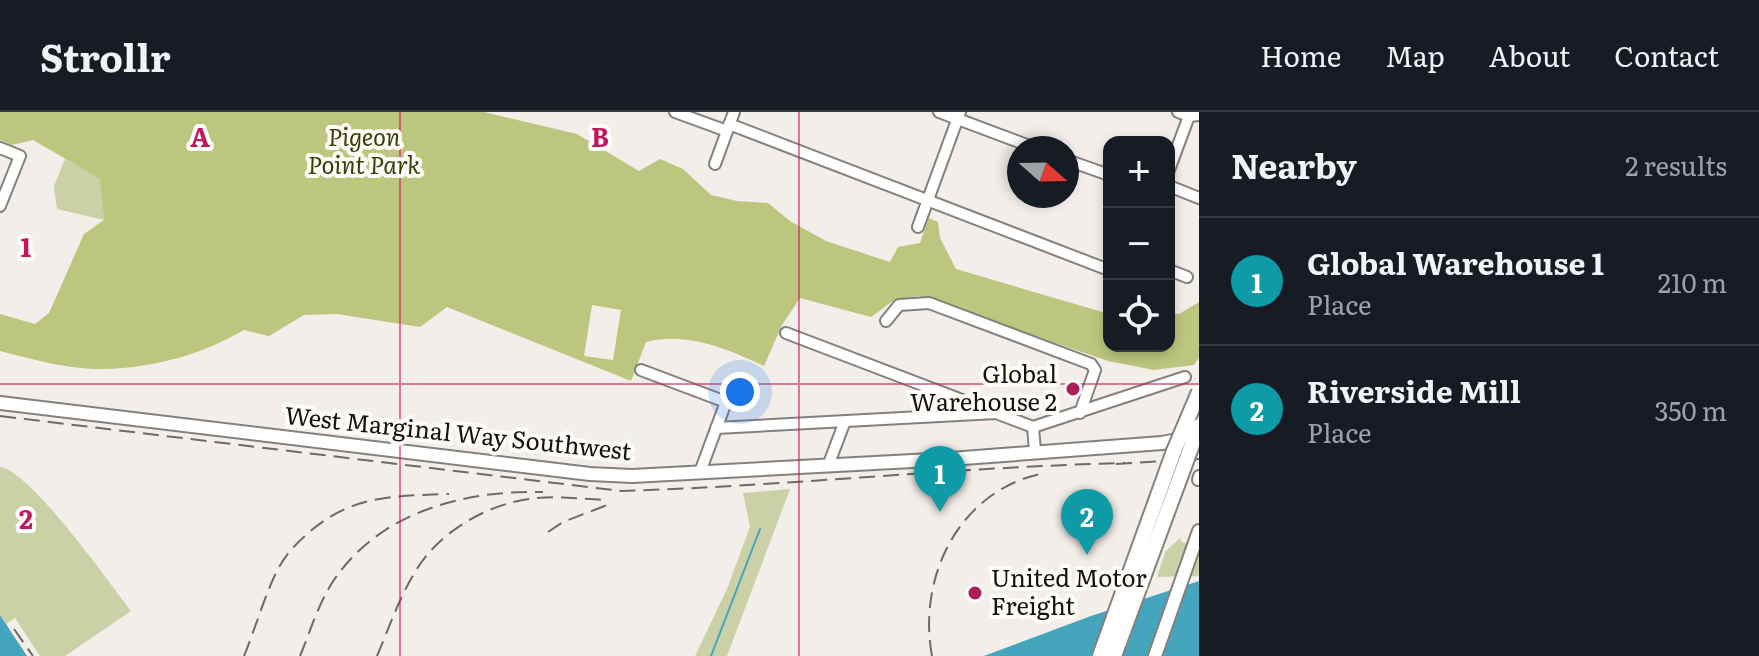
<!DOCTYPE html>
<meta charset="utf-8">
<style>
:root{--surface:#171b24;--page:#242831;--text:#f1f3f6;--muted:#9ea1a6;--line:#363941;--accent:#d293ae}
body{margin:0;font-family:Literata,serif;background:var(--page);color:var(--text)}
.controls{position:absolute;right:24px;top:24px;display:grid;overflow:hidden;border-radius:16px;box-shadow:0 4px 12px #0003}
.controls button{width:72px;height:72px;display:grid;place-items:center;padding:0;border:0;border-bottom:2px solid var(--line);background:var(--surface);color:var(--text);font:40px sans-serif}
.compass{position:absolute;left:1007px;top:24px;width:72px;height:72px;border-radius:50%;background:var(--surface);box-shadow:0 4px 12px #0003;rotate:110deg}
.you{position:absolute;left:740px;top:280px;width:28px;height:28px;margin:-20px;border:6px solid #fff;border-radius:50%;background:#1a73e8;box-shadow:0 0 0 12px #1a73e833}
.badge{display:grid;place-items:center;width:52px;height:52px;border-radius:50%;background:var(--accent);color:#fff;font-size:26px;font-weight:700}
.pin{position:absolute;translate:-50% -66px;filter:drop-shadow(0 2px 4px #0008)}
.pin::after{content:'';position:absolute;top:42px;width:28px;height:24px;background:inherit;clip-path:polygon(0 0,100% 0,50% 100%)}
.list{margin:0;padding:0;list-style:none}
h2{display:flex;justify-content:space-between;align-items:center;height:104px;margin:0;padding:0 32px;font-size:34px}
h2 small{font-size:26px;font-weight:400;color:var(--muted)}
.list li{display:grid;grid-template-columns:52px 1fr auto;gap:24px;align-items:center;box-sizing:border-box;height:128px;padding:0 32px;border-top:2px solid var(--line)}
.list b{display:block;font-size:30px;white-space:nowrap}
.list p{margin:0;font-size:26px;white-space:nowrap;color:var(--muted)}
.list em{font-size:26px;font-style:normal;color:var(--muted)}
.icon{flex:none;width:44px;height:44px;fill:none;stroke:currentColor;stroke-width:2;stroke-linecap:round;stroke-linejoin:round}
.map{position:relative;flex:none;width:1199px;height:544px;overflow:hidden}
header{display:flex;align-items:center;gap:48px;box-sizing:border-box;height:112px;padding:0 40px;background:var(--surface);border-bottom:2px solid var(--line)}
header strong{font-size:38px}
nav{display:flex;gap:44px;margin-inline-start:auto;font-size:28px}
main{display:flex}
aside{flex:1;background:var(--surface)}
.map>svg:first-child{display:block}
.green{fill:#cad1a7}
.forest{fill:#bcc67e;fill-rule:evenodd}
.water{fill:#44a5bd}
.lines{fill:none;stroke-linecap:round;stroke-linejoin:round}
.stream{stroke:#44a5bd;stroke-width:2}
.minor-casing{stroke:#85807c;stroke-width:14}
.major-casing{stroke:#85807c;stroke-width:16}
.minor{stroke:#fff;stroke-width:10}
.major{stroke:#fff;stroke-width:12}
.rail{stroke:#6d6a67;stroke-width:2;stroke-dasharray:16 8;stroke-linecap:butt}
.highway-bridge-casing{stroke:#85807c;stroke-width:18;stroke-linecap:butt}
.highway-bridge{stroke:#fff;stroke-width:14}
.grid{fill:none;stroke:#c2185b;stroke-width:2;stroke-opacity:0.55}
.poi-dot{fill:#ad1d56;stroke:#fffcf9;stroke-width:3}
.labels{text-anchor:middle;stroke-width:8;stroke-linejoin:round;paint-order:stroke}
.park-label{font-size:24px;font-style:italic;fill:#3a3f06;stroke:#fffcf9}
.poi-label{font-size:24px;fill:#141311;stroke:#fffcf9;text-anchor:end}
.street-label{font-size:24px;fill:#141311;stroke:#fffcf9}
.grid-label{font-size:26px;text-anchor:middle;font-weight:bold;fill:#c2185b;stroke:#fffcf9;stroke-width:8;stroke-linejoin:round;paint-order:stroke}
</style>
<header>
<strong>Strollr</strong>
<nav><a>Home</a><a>Map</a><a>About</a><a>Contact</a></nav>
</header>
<main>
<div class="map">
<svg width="1199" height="544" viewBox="0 0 1199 544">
<rect width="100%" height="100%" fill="#f3eee9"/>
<path class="green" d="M65 47 101 67 104 108 57 97 54 74Z
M0 355C31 359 109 471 131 499L65 544H40L15 506 6 512 0 503Z
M790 377 727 544H695L727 477 750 415 743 381Z
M1180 426 1182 430 1199 435V464L1157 465 1165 440Z"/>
<path class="forest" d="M0 0H484L577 22 639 59 660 47 683 57 711 83 737 89 768 91 790 109 826 129 890 150 898 135 920 131 929 106 938 110 940 126 956 157 1109 202V234H1169V201L1179 202 1199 190V246L1194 253 1154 258 1108 249 918 184 894 188 871 205 800 186 782 213 764 254C728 237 687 219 646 230L631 269 447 195 420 215 337 202 304 203 269 224 244 218C201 243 153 256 103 257 71 258 31 247 0 239V202L35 212 49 201 84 122 104 108 100 67 33 28 12 33 0 28ZM592 193 621 198 613 248 584 244Z"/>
<path class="water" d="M1199 469V544H984L1091 504Z
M0 503 27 544H0Z"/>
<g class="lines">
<path class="stream" d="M711 544 760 417"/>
<defs>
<path id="minor" d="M675 0 727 19
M939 0 1035 36
M1178 0 1189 4 1199 3
M729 12 1109 158
M0 36 20 44 0 94
M1067 48 1109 63
M715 52 734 0
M1169 58 1189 4
M1169 74 1199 86
M918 115 960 0
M1169 158 1187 165
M886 209 899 193 929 191 1091 252 1095 258 1080 301
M786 221 1033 315
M641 258 726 290 700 360
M1033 315 1185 265
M1033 315 1035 339
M716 316 996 301
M828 354 845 309
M1198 368 1199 364"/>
<path id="major" d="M0 291 590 362 632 364 950 347 1162 331 1187 326
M1155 544 1199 419"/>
</defs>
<use href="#minor" class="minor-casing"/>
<use href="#major" class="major-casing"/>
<use href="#minor" class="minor"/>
<use href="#major" class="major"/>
<path class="rail" d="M0 304 621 379C789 374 957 355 1125 351
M1116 352 1199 347
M548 420 563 410 610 392
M14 517 33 544
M244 544C255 517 263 489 275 463 282 448 292 435 305 424 349 383 392 384 449 382
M300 544C310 520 318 493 332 471 378 400 464 378 543 380
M377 544C389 516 399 486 415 460 439 419 490 390 537 386 559 384 582 387 605 388
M932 544C917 464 960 377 1045 361"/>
<defs>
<path id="highway-bridge" d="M1100 544 1174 339 1199 280
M1114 544 1199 314"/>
</defs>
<use href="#highway-bridge" class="highway-bridge-casing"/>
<use href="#highway-bridge" class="highway-bridge"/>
</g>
<path class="grid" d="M400 0V544M799 0V544M0 272H1199"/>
<g class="poi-dot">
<circle cx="1073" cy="277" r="8"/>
<circle cx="975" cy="481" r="8"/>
</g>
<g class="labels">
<g class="park-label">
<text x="364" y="34">Pigeon<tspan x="364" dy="28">Point Park</tspan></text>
</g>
<g class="poi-label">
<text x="1057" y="271">Global<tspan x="1057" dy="28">Warehouse 2</tspan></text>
<text x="991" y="475" text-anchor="start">United Motor<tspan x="991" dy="28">Freight</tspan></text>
</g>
<g class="street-label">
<text transform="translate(458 322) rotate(6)" y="8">West Marginal Way Southwest</text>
</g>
</g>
<g class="grid-label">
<text x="200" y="35">A</text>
<text x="600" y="35">B</text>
<text x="26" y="145">1</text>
<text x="26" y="417">2</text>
</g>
</svg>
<div class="controls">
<button>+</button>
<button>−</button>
<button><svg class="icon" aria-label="locate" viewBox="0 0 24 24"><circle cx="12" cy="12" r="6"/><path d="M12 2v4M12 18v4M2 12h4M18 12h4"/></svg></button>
</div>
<svg class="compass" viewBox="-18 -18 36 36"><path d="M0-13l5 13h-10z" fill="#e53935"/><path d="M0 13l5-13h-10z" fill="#9ea1a6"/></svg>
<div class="you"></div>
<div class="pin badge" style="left:940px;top:400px;background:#0f9aa8">1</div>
<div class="pin badge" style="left:1087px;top:443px;background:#0f9aa8">2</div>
</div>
<aside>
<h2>Nearby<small>2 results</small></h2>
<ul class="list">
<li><span class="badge" style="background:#0f9aa8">1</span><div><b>Global Warehouse 1</b><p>Place</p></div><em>210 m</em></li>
<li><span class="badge" style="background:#0f9aa8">2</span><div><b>Riverside Mill</b><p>Place</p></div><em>350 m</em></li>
</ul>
</aside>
</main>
